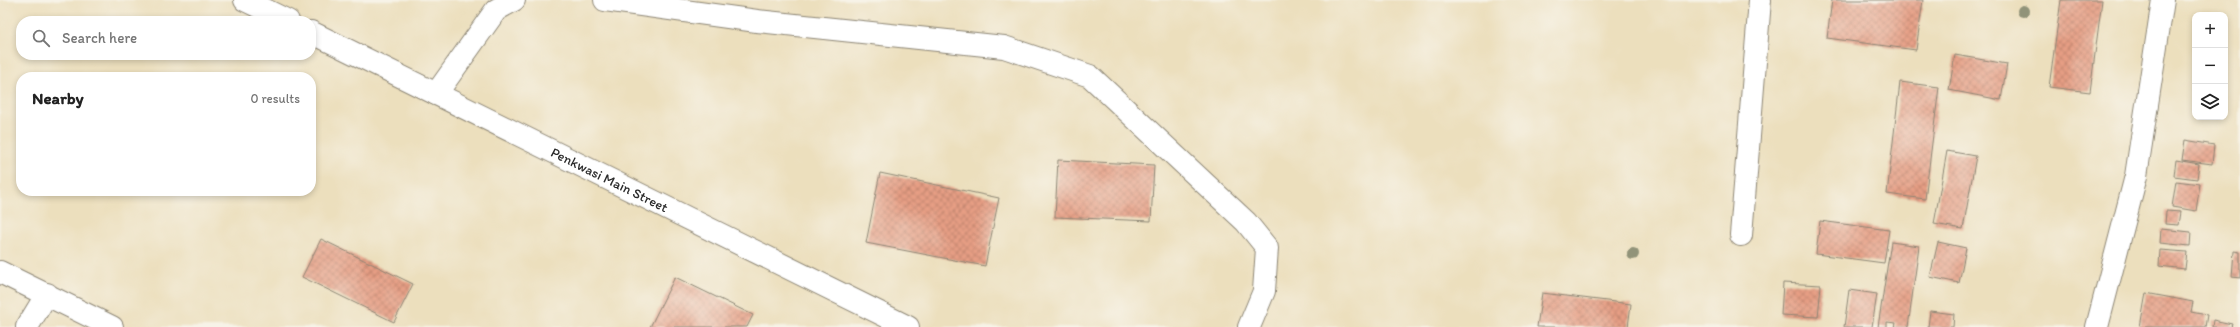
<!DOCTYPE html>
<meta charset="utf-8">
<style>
:root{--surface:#fff;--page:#f6f6f6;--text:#222;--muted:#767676;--line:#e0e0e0}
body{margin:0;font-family:Itim,sans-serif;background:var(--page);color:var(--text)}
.controls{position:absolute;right:12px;top:12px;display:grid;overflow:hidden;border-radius:8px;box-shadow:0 2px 6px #0003}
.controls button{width:36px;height:36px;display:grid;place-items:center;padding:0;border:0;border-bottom:1px solid var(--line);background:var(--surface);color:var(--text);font:20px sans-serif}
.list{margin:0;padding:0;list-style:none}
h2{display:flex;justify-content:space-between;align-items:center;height:52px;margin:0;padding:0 16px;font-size:17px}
h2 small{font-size:13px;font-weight:400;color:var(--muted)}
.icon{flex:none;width:22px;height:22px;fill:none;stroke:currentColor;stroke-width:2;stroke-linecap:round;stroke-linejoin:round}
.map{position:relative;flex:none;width:2240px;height:327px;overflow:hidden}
.search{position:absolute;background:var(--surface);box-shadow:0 2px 6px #0003;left:16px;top:16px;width:300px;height:44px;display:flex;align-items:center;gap:10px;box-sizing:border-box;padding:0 14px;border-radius:16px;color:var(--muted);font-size:15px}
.panel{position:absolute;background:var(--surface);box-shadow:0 2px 6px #0003;left:16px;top:72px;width:300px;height:124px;border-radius:16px}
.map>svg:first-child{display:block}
.building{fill:url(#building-cross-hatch)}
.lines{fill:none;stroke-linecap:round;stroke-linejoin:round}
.minor-casing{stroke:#8c8574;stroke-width:24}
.minor{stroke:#fff;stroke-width:22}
.tree{fill:#919379}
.labels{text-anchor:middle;stroke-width:3;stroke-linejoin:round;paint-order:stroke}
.street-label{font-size:14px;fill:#2b2b2b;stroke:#f7f3e8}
</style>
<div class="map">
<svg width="2240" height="327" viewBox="0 0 2240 327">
<defs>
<pattern id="building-cross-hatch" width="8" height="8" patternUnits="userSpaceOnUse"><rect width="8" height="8" fill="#e69e84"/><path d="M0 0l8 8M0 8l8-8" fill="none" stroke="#bb816c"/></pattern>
</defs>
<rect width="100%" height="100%" fill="#f7f3e8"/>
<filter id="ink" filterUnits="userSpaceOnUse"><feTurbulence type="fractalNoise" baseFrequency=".025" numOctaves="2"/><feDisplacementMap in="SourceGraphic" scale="8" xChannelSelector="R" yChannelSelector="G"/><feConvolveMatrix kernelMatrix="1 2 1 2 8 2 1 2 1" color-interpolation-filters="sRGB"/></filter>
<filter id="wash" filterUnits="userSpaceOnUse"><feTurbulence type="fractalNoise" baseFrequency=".012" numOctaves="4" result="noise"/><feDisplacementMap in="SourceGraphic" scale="16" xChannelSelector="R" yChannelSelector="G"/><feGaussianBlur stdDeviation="0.9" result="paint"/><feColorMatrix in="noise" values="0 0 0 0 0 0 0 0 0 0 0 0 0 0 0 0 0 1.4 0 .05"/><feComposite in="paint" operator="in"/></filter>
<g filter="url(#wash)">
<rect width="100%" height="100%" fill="#ecdfbd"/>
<g id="blocks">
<path class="building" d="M1832 0H1923L1916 50 1827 38Z
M2061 0H2102L2090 92 2049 87Z
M1955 55 2007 64 2001 100 1949 90Z
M1900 82 1939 87 1925 199 1887 194Z
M2185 140 2214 145 2212 164 2182 160Z
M1947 151 1976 156 1963 229 1934 224Z
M1058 160 1154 165 1151 221 1055 217Z
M2176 160 2199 164 2197 179 2174 176Z
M880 173 999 198 985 266 866 243Z
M2176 181 2200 184 2196 211 2172 207Z
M2166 211 2181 212 2179 225 2165 224Z
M1820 221 1889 230 1884 263 1816 254Z
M2161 229 2191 232 2190 246 2160 243Z
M321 239 413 284 394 322 302 277Z
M1891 242 1919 246 1908 327H1895L1896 323 1887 322V327H1878Z
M1938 242 1966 248 1959 283 1930 277Z
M2160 250 2187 252 2185 269 2159 266Z
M2234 251 2240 252V278L2232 277Z
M675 277 753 315 747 327H650Z
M1783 283 1821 285 1818 317 1781 315Z
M1849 290 1877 294 1872 327H1844Z
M1542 293 1631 304 1628 327H1537Z
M2146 293 2193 302 2191 312 2207 315 2205 327H2140Z
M1930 311 1954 314 1953 327H1928Z
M2213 320 2232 324 2231 327H2212Z"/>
</g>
</g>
<g filter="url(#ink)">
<use href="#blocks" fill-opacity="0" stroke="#8c8574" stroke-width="1"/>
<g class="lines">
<defs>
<g id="minor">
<path d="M245 0 288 21"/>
<path d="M605 0 757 21 1004 47 1090 76 1246 222 1267 248 1264 291 1249 327"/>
<path id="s1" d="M311 32 908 327"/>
<path d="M436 94 496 10 514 0"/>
<path d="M1741 235 1760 0"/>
<path d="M0 272 112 327"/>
<path d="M27 327 47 294"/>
<path d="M2097 327 2136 176 2163 0"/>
</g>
</defs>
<use href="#minor" class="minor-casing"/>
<use href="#minor" class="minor"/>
</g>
<g class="tree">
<circle cx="2023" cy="11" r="6"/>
<circle cx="1633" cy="254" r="6"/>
</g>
</g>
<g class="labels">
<g class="street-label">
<text dy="5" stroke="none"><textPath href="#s1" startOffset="333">Penkwasi Main Street</textPath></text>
</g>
</g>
</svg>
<div class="controls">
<button>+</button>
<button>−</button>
<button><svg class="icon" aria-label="layers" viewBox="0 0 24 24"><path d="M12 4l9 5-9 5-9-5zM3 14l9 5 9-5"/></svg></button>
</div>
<div class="search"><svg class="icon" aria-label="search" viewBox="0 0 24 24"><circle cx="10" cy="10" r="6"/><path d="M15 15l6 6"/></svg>Search here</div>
<section class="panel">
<h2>Nearby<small>0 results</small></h2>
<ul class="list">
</ul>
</section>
</div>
